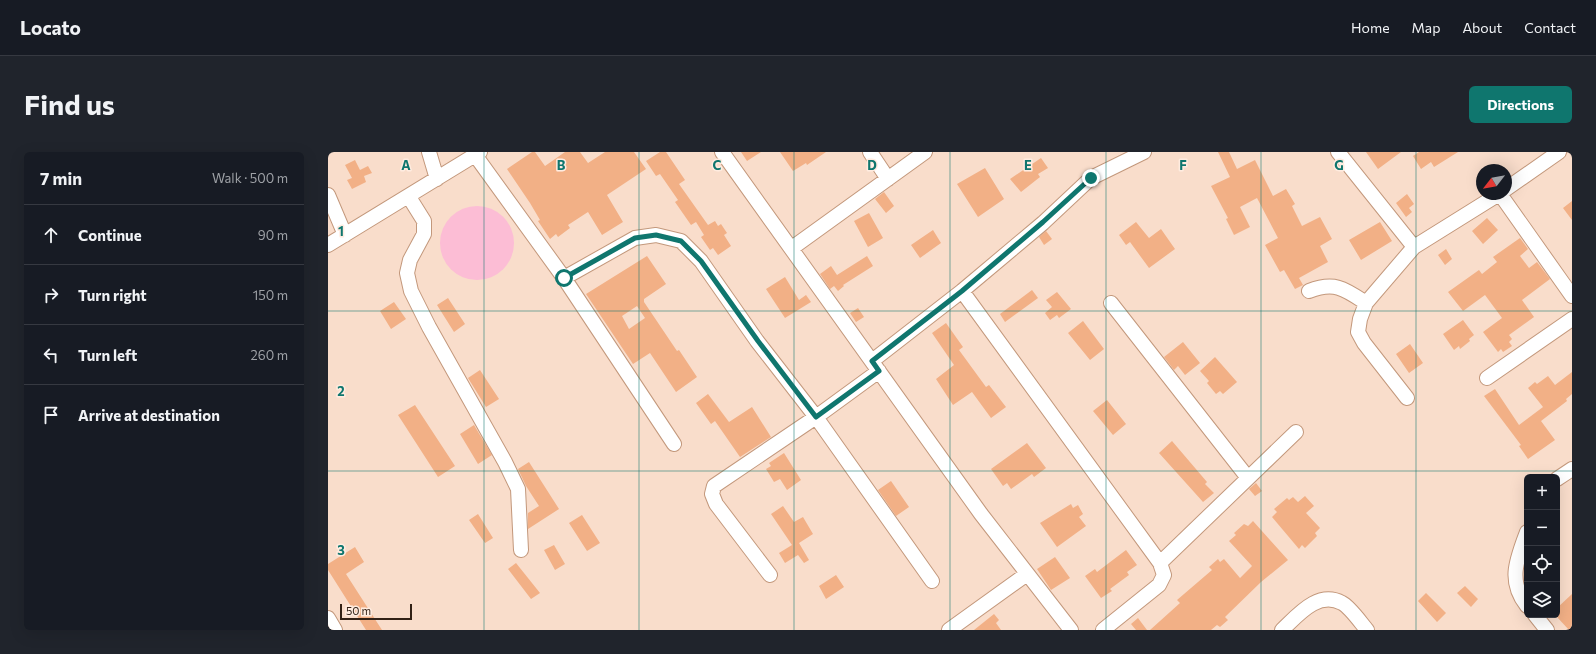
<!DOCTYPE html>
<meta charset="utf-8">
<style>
:root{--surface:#171b24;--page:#20242c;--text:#f1f3f6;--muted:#9ea1a6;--line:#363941;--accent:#0f766e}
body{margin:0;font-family:Commissioner,sans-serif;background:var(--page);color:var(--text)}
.controls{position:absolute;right:12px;bottom:12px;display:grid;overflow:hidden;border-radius:6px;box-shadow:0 4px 16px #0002}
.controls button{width:36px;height:36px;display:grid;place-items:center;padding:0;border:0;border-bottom:1px solid var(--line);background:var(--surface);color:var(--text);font:20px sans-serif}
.compass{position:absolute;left:1148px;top:12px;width:36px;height:36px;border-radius:50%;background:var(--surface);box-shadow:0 4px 16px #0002;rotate:239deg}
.scale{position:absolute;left:12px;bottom:10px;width:72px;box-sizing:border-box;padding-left:4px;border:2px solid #322116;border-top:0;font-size:11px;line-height:14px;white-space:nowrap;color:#322116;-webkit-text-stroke:3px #ffece0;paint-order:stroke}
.stop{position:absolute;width:12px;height:12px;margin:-9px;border:3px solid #0f766e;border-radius:50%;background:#fff}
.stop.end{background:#0f766e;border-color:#fff;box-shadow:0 1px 4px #0008}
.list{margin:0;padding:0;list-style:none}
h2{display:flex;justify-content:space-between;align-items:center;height:52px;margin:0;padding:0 16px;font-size:17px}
h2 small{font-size:13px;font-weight:400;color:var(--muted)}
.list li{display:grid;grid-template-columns:26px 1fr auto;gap:12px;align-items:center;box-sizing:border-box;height:60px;padding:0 16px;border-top:1px solid var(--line)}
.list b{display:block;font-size:15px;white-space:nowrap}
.list em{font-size:13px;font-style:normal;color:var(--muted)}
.icon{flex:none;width:22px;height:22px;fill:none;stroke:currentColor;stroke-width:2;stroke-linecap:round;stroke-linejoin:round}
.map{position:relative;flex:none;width:1244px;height:478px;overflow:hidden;border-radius:6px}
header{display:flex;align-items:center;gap:24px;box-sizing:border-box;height:56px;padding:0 20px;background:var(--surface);border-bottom:1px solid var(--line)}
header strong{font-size:19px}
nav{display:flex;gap:22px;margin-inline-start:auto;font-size:14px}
.intro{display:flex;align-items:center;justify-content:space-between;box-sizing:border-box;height:96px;padding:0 24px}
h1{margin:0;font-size:28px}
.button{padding:10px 18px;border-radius:6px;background:var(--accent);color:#fff;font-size:14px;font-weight:700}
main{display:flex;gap:24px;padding:0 24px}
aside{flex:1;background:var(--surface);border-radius:6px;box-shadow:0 4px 16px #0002}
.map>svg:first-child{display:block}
.green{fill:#fcbdd5}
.building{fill:#f2b086;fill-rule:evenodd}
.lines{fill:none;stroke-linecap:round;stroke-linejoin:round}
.minor-casing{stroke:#c3987c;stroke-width:16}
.minor{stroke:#fff;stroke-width:14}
.route{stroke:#0f766e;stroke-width:5}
.grid{fill:none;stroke:#0f766e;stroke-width:1;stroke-opacity:0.55}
.grid-label{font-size:13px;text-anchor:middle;font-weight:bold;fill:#0f766e;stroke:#ffece0;stroke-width:3;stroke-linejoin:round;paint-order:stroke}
</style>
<header>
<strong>Locato</strong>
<nav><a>Home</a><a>Map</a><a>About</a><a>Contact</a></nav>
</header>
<div class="intro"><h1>Find us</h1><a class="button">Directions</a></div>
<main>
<aside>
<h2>7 min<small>Walk · 500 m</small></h2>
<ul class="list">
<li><svg class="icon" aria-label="ahead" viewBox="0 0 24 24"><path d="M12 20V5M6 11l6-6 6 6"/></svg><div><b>Continue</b></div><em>90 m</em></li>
<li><svg class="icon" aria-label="right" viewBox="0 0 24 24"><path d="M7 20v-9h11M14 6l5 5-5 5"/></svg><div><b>Turn right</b></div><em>150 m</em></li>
<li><svg class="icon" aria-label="left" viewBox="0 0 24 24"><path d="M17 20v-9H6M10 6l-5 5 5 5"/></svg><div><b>Turn left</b></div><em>260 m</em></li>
<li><svg class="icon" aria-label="arrive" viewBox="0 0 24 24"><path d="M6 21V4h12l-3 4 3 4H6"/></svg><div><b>Arrive at destination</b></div></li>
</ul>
</aside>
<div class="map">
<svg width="1244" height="478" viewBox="0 0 1244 478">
<rect width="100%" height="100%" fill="#f9ddcb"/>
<path class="green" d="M112 91a37 37 0 1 1 74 0a37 37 0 1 1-74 0Z"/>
<path class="building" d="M204 0H207L217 14 237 0H252L260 11 277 0H306L318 17 279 43 295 70 274 83 260 60 240 73 242 76 230 85 228 82 222 87 210 69 212 68 202 51 179 17Z
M332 0H338L357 28 351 32 380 73 387 69 390 74 393 72 399 81 396 83 403 94 390 103 385 96 382 98 373 85 376 83 368 70 363 73 347 50 350 48 332 22 328 24 318 9Z
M413 0H433L419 9Z
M452 0H498L479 13 478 11 465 19Z
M890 0H901L909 17 927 8 945 44 958 37 967 52 964 54 974 74 992 65 1004 87 992 94 1000 110 971 126 975 133 967 137 956 118 952 120 937 93 950 86 929 46 912 55 922 75 906 83 898 67 900 66 883 34 902 25Z
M1038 0H1073L1050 17Z
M1091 0H1130L1106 15 1103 10 1093 17 1085 4Z
M713 6 720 16 710 22 712 25 693 40 682 27Z
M27 8 32 18 40 14 44 21 36 24 38 30 24 37 19 28 24 26 17 13Z
M657 16 676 47 650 65 629 32Z
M556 40 566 54 558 61 547 47Z
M1079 42 1086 52 1081 56 1084 60 1078 65 1068 51Z
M1244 49V68L1235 56Z
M541 61 555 86 540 95 526 69Z
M1159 66 1170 78 1155 92 1144 79Z
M808 70 821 86 833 77 847 97 821 116 802 90 798 93 791 83Z
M1052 70 1064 89 1033 108 1021 88Z
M605 78 613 91 592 106 583 93Z
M718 79 724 87 716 93 711 85Z
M1192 86 1200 97 1192 104 1201 116 1209 110 1222 127 1194 148 1206 165 1181 183 1184 187 1181 190 1184 194 1175 200 1173 197 1170 200 1155 180 1174 166 1157 143 1135 159 1120 140 1151 118 1154 122 1169 110 1165 105Z
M1118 97 1124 107 1117 113 1110 103Z
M319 104 338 132 316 147V150L349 199 351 198 369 225 348 240 322 201 305 212 258 142ZM309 154 317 166 301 177 294 164Z
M539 104 545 114 515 133 516 134 510 139 506 134 502 137 492 122 503 114 509 123Z
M457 125 471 148 478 143 483 150 457 166 438 137Z
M704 138 710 146 677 170 672 162Z
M729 140 743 157 731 166 729 163 722 168 717 161 724 155 718 148Z
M120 146 137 172 126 180 109 153Z
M66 150 78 167 63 177 52 159Z
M530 156 536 165 528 170 522 161Z
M1135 168 1146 183 1141 187 1142 189 1132 197 1131 194 1126 198 1115 182Z
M755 169 776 197 762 208 740 181Z
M618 171 635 195 631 198 658 235 661 233 678 255 663 266 644 240 625 253 608 227 626 213 604 181Z
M855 190 872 211 857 223 850 214 846 218 836 205Z
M1082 192 1095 211 1081 221 1068 202Z
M887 205 909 230 895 242 892 239 888 242 879 231 881 229 872 219Z
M152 218 171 247 158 255 140 226Z
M1244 220V242L1238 247 1239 249 1213 269 1227 288 1200 307 1191 294 1193 293 1156 244 1167 237 1191 273 1215 255 1200 236 1207 230 1209 232 1220 224 1227 233Z
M380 242 401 270 424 255 443 285 412 305 387 269 383 272 368 251Z
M779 248 798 272 785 283 765 259Z
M87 253 127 314 110 325 70 263Z
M146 273 164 303 150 312 132 282Z
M844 289 879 330 877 332 886 341 875 350 831 301Z
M699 291 718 316 706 325 704 322 683 337 679 331 675 334 663 317Z
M456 301 473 328 459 338 452 327 446 330 438 317 443 314 441 311Z
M201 310 231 357 200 377V361L211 354 198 334 190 317Z
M563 329 581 355 568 364 550 338Z
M928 331 934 339 927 344 921 337Z
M977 344 986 354 978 361 992 376 987 381 989 384 977 396 974 393 971 397 944 365 949 360 946 357 959 346 961 348 965 345 970 350Z
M743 352 745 356 750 353 755 362 751 365 758 374 729 395 712 371Z
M455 354 466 370 475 365 485 382 471 391 481 408 476 411 470 403 457 411 451 401 464 393 443 362Z
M150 362 165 386 157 391 141 368Z
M254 363 272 391 259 399 241 371Z
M925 369 960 408 933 430 897 465 900 468 892 475 889 473 883 478H822L852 451 849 448 884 418 881 415 890 407 892 410 896 407 912 426 924 414 901 389 908 383 906 381 916 372 920 374Z
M226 393 237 412 227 418 216 398Z
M27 395 36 410 18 422 54 478H38L0 418V412Z
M798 398 809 413 799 420 801 423 782 437 784 439 773 446 757 424 767 417 769 420Z
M727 405 742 426 723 438 709 417Z
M188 411 212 441 203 447 180 417Z
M508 423 516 435 498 447 491 434Z
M1137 434 1150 447 1143 455 1129 441Z
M1098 441 1118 461 1109 470 1090 449Z
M1244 442V478H1241L1229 465V456Z
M666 462 671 468 668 471 673 478H646Z
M810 466 819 478H808L803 472Z"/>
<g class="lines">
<defs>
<path id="minor" d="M101 0 109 27
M394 0 653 362 743 478
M542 0 560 27
M1010 0 1086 95
M147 3 236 126 346 292
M1178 37 1231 0
M1172 42 1244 144
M0 43 17 83
M81 45 96 69V82L82 108 79 121 83 139 101 175 177 310 190 337 193 398
M0 93 152 0
M464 96 597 0
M236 126 307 86 328 83 353 89 373 109 429 189 488 265 604 429
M634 139 832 411 836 423 831 433 775 478
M981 139C1007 129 1017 137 1038 151
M783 151 920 326
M544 209 634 139 715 71 763 26 816 0
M1159 226 1244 167
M1079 246 1036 191 1030 180 1032 167 1038 151 1086 95 1171 42
M1229 327 1244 317
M1199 380C1189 407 1179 429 1199 454
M832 411 968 280
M442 423 388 352 384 342 386 334 488 265 551 219
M1207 463 1219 478
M0 466 7 478
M621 478 699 422
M954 478C970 463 990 438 1014 451 1022 455 1033 471 1039 478"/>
</defs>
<use href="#minor" class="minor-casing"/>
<use href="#minor" class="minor"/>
</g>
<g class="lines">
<path class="route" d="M236 126 307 86 328 83 353 89 373 109 430 189 488 265 551 219 544 209 634 139 715 70 763 26"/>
</g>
<path class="grid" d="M156 0V478M311 0V478M466 0V478M622 0V478M778 0V478M933 0V478M1088 0V478M0 159H1244M0 319H1244"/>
<g class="grid-label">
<text x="78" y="18">A</text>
<text x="233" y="18">B</text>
<text x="389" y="18">C</text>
<text x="544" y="18">D</text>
<text x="700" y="18">E</text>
<text x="855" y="18">F</text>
<text x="1011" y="18">G</text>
<text x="13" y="84">1</text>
<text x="13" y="244">2</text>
<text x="13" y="403">3</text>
</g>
</svg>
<div class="controls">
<button>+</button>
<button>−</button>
<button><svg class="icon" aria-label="locate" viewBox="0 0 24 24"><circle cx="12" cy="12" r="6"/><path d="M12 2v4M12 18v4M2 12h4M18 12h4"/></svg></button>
<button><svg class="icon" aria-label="layers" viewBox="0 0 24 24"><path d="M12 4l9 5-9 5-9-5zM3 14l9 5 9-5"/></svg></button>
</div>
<svg class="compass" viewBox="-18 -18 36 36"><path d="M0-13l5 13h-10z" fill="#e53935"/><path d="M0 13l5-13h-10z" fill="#9ea1a6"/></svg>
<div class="scale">50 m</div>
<div class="stop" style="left:236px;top:126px"></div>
<div class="stop end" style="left:763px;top:26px"></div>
</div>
</main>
